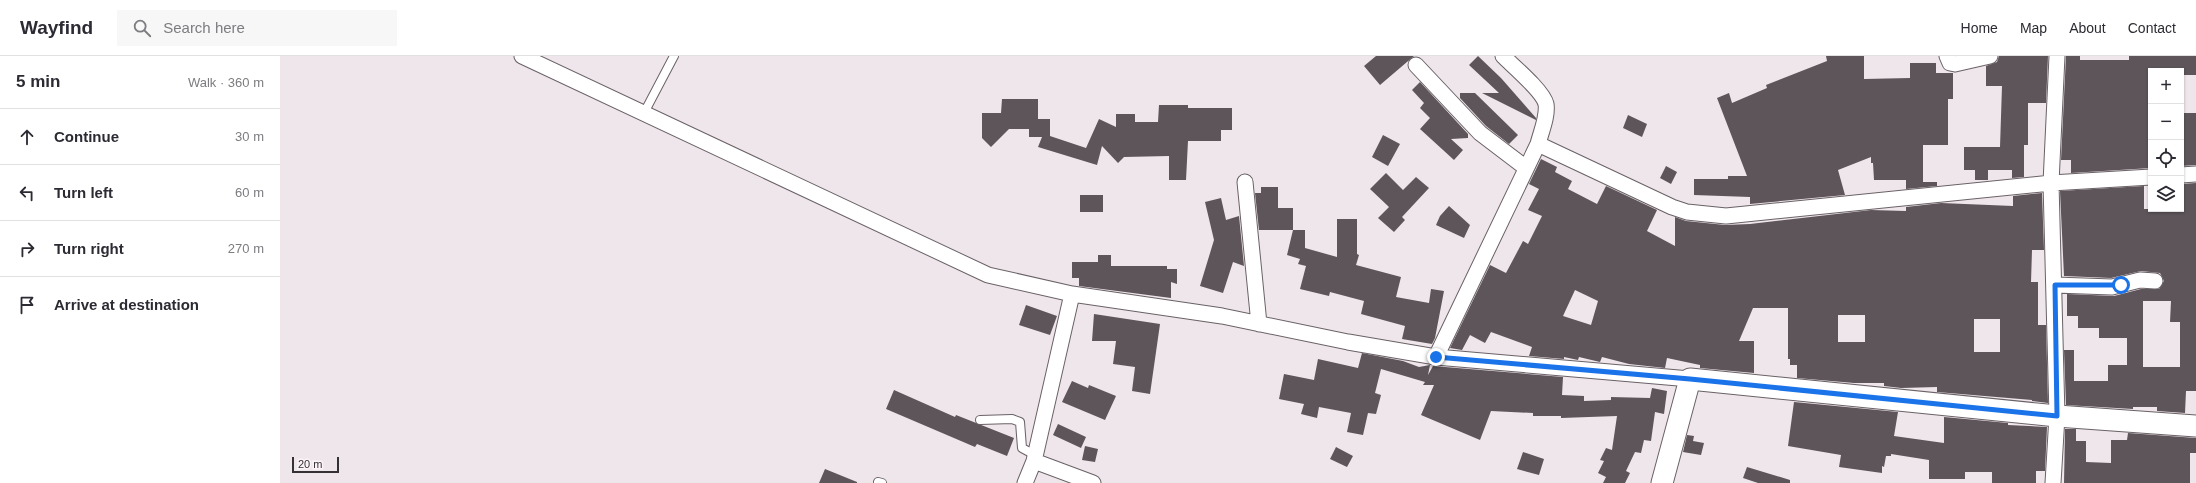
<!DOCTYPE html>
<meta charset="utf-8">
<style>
:root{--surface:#fff;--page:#f7f7f7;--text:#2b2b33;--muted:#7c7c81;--line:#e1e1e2}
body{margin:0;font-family:Helvetica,sans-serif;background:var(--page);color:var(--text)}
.controls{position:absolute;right:12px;top:12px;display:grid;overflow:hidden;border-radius:0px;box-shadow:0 1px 3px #0004}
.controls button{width:36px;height:36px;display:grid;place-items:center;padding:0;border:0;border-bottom:1px solid var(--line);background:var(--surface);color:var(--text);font:20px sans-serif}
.scale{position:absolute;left:12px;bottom:10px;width:47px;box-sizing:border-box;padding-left:4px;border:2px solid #353133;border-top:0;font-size:11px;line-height:14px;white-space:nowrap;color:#353133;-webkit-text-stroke:3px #fcf3f9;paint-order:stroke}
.stop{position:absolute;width:12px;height:12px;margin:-9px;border:3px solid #1a73e8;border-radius:50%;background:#fff}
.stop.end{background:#1a73e8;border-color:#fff;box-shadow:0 1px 4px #0008}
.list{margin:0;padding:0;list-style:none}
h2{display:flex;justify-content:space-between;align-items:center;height:52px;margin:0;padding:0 16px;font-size:17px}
h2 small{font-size:13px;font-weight:400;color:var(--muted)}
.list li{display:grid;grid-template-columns:26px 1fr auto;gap:12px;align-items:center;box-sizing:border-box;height:56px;padding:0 16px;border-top:1px solid var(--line)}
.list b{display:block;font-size:15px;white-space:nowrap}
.list em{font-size:13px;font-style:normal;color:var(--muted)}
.icon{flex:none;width:22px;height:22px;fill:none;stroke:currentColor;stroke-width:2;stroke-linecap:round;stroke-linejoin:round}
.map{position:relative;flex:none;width:1916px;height:427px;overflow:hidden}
header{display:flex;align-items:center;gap:24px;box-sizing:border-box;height:56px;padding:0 20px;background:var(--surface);border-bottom:1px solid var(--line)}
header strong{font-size:19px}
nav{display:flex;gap:22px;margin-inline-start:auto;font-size:14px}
.search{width:280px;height:36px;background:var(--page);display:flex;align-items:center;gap:10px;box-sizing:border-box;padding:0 14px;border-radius:0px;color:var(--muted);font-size:15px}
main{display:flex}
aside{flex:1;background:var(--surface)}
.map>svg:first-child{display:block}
.building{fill:#5d555a;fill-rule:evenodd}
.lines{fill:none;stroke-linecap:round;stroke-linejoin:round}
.lane-casing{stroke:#696166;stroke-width:10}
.street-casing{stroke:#696166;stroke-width:17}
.secondary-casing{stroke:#696166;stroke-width:23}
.lane{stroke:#fff;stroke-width:8}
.street{stroke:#fff;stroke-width:15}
.secondary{stroke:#fff;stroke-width:21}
.route{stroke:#1a73e8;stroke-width:5}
</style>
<header>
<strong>Wayfind</strong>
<div class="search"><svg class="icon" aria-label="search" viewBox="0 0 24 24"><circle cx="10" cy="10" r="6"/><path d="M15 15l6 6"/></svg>Search here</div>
<nav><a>Home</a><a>Map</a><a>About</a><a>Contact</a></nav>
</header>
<main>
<aside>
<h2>5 min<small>Walk · 360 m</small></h2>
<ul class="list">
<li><svg class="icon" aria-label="ahead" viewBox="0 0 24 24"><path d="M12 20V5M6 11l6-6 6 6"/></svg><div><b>Continue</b></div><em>30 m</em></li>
<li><svg class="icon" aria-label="left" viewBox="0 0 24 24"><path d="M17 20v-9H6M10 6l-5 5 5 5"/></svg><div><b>Turn left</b></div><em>60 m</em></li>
<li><svg class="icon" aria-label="right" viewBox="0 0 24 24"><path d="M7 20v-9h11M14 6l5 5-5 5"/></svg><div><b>Turn right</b></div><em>270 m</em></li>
<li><svg class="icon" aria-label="arrive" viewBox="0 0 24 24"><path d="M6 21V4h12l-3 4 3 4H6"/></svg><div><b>Arrive at destination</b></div></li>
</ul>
</aside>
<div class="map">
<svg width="1916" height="427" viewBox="0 0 1916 427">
<rect width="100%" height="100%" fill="#efe6eb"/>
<path class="building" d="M1096 0H1134L1100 29 1084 10Z
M1198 0 1221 22 1256 62V64L1202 37H1219L1189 9Z
M1546 0H1584V23L1630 22V7H1656V17H1673V43H1668V89H1643V126H1657V130L1626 133V124H1594L1593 107H1591V101L1558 114 1565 139 1470 148V141L1414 139V123H1448V120H1467L1437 42 1449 37 1452 47 1487 32 1486 29 1547 5Z
M1719 0H1768L1766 47H1748V89H1744V121L1732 122V114H1708V124H1695V114H1684V91H1720L1722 30H1706V10L1717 6Z
M1786 0H1800V4H1849V0H1916V19H1901V15H1871V112L1791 117V104H1781Z
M1140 26 1188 78V82L1171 83 1183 94 1174 104 1140 73 1150 62 1140 52 1144 47 1132 34Z
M1180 37H1195L1238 79 1229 88 1206 70 1180 42Z
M722 43H758V63H770V80L806 92 819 63 836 71V58H855V66H878L879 49H908V52H952V74H941V85H908L906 124H889V100L844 101 838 107 822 90 817 109 758 91 762 81H749V73H729L711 91 702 82V57H721Z
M1901 57H1916V109L1901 110Z
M1348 59 1367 68 1362 81 1343 72Z
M1103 79 1120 88 1108 110 1092 101Z
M1261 103 1277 111 1275 116 1292 125 1288 133 1317 148 1326 130 1377 154 1367 175 1395 190V161L1406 165 1445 169 1470 168 1591 154 1626 155V151L1661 147 1733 150V140L1762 137 1764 194H1752L1751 226H1758V269H1766L1768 347 1752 345V344L1657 336V331L1621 332 1604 330V327H1574L1517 322V309H1510V303H1508V252H1473L1459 285H1474V317L1420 312V309L1387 302 1385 312 1349 308 1322 301 1320 306 1299 301 1298 304 1284 301V303L1249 300 1252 291 1211 276 1205 287 1190 279 1182 294 1170 292 1210 209 1226 217 1243 185 1248 188 1262 160 1248 154 1259 133 1249 128ZM1295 234 1318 245 1311 269 1283 260ZM1558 259H1585V286H1558ZM1694 263H1720V296H1694Z
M1386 110 1397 116 1391 128 1380 122Z
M1106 117 1123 134 1136 121 1149 132 1122 161 1125 164 1114 176 1098 162 1109 151 1090 133Z
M1916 127V335H1906L1905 357 1877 355V351H1853V353L1786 349 1784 294H1794V325H1828V309H1847V282H1819V272H1798V260H1787V238L1834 240 1861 233H1879L1884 225 1880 217 1861 215 1831 222 1784 220 1780 135 1864 130V153H1901V128ZM1863 245H1891L1890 266H1900V311H1863Z
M981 131H998V152H1013V174H1025V192L1057 201V163H1077V198L1079 199 1076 209 1121 221 1116 241 1149 247 1151 233 1164 235 1155 282 1152 288 1122 283 1125 270 1081 258 1084 245 1050 236 1049 240 1020 233 1026 210 1018 208 1020 203 1007 199 1013 174H979L975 137H981Z
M800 139H823V156H800Z
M941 142 946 164 959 160 964 210 953 206 943 237 920 230 934 184 925 146Z
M1169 150 1190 169 1184 182 1156 169 1160 160Z
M818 199H831V210H887V213H897V228L891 226V242L799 230V222H792V206H818Z
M746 249 777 260 770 279 739 269Z
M814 258 880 268 870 338 852 335 855 311 833 308 836 285H812Z
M1082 297 1123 305 1139 311 1150 309 1148 319 1153 310 1283 321 1282 339 1304 340V345L1331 344V341L1370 342 1372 332 1387 335 1384 358 1375 356 1371 385 1364 384 1361 397 1355 396 1346 415 1350 417 1345 427H1323L1326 421 1318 417 1324 405 1320 404 1326 392 1332 394 1337 360 1281 362V360H1253V357L1211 355 1200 384 1141 359 1154 329H1143L1145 326 1101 313 1095 337 1101 339 1096 358 1088 357 1083 379 1067 376 1071 357 1039 351 1037 362 1021 358 1024 348 999 343 1004 318 1034 324 1038 303 1078 312Z
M792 325 808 332 809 329 836 340 825 364 782 346Z
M614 334 675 361 676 359 734 382 727 400 697 388 695 391 606 353Z
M1514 346 1618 356 1614 380 1664 387V361L1728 367V369L1767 371 1765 415H1756V427H1712V416H1685V423H1649V404L1611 398V400H1606L1604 411 1602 410V417L1559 411 1561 399 1508 390Z
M778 368 806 381 801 392 773 379Z
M1785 373H1796V385H1806V406L1831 407V384H1847L1848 377 1916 382V397H1910V427H1784Z
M1407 379 1414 380 1413 385 1424 387 1421 399 1403 396Z
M805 390 818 393 815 406 802 404Z
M1056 391 1073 400 1067 411 1050 403Z
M1243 396 1264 403 1259 419 1237 413Z
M1467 411 1510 424V427H1478L1463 422Z
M545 413 577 426V427H539Z"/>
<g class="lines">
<defs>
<path id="lane" d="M364 57 394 0
M700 364 732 363 740 366 742 392 755 399
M598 426 602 427"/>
<path id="street" d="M242 0 708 219 792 238 942 260 1068 286 1156 301 1410 323
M1223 0C1233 10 1263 35 1266 48 1268 60 1261 76 1258 88
M1667 0 1670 7 1675 8 1710 0
M1136 9 1200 77 1246 112
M1901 119 1916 118
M965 126 979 268
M1775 229 1832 231 1860 224 1875 225
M1156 301 1258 88 1392 151 1407 156 1446 160 1771 127 1871 121
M754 405 813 427
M745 427 754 405 792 238
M1773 427 1777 360 1771 127 1777 0"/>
<path id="secondary" d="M1382 427 1410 323 1777 360 1916 370"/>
</defs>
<use href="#lane" class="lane-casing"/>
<use href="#street" class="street-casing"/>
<use href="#secondary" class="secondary-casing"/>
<use href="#lane" class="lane"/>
<use href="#street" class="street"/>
<use href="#secondary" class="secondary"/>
</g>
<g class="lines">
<path class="route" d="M1156 301 1410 323 1777 360 1775 229H1841"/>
</g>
</svg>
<div class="controls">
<button>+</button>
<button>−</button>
<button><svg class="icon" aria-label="locate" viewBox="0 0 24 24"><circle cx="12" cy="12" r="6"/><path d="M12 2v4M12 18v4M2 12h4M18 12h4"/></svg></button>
<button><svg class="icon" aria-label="layers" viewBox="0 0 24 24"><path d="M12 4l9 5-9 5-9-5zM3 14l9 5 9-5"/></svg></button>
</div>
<div class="scale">20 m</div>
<div class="stop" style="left:1841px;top:229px"></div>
<div class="stop end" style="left:1156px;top:301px"></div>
</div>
</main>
